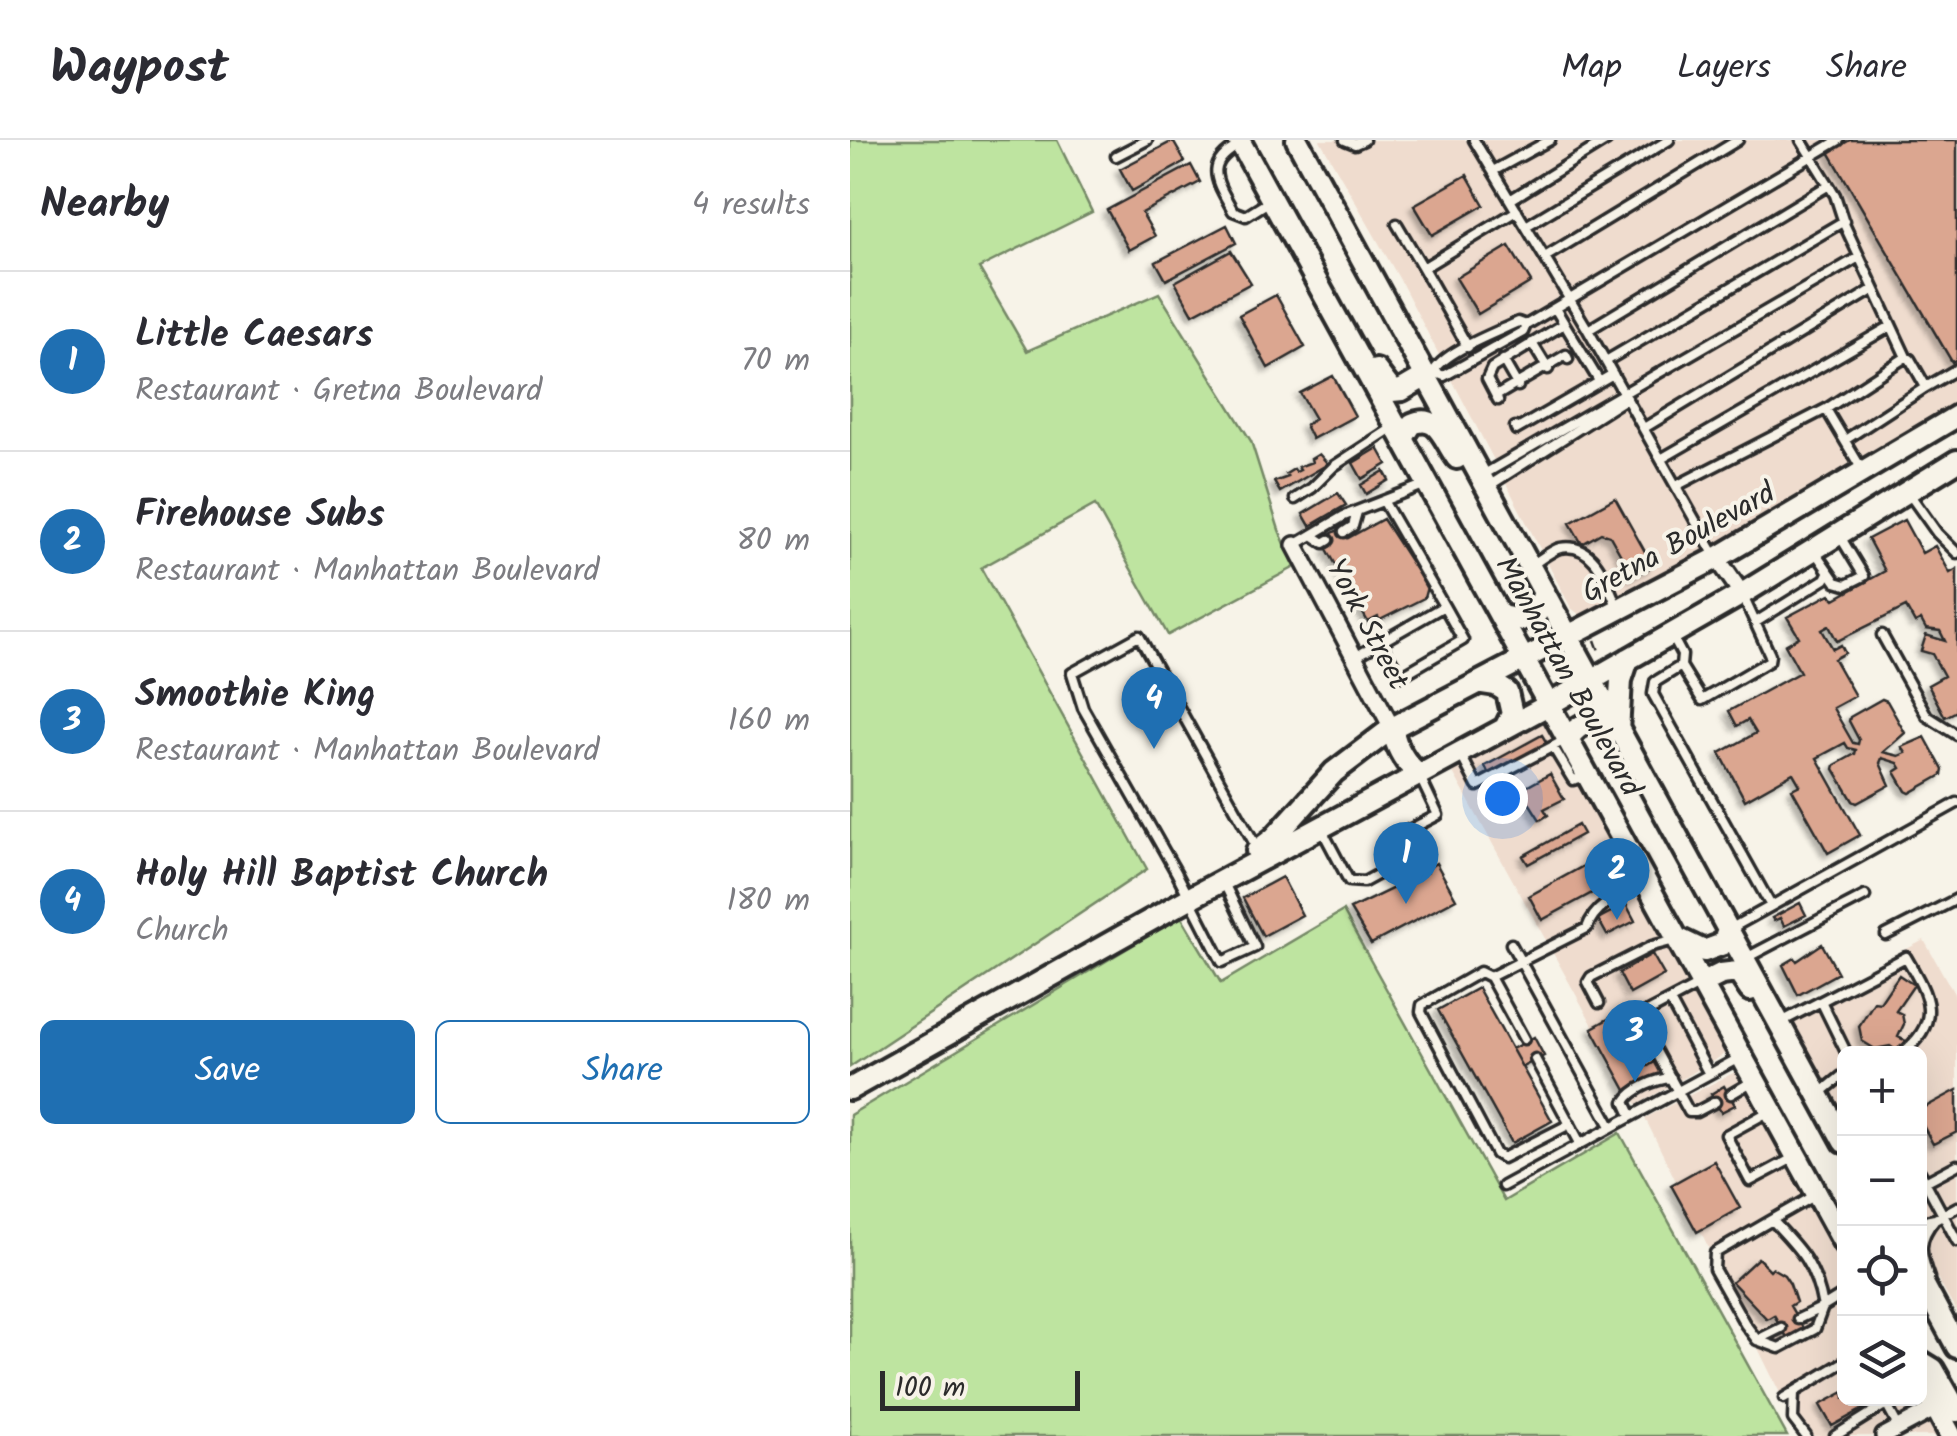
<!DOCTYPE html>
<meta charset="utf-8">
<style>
:root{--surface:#fff;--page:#f2f2f3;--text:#2b2b33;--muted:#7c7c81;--line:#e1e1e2;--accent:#1f6fb2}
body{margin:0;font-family:Kalam,sans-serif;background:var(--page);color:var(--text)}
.controls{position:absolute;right:30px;bottom:30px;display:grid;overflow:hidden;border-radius:15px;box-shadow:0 10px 40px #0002}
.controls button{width:90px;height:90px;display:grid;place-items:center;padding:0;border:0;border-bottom:2px solid var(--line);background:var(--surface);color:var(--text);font:50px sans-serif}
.scale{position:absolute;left:30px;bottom:25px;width:200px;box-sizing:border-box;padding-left:10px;border:5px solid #2b2b2b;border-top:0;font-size:28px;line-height:35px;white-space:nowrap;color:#2b2b2b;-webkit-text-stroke:8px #f7f3e8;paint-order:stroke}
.you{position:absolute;left:652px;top:658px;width:35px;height:35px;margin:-25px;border:8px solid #fff;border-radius:50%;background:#1a73e8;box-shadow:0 0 0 15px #1a73e833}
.badge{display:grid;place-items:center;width:65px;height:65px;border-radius:50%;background:var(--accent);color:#fff;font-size:32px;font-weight:700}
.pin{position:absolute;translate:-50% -82px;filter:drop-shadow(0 2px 5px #0008)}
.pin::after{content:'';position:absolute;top:52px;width:35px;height:30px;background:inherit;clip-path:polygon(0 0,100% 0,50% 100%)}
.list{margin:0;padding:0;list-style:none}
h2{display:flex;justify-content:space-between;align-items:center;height:130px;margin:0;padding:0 40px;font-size:42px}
h2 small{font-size:32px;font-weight:400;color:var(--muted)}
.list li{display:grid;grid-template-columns:65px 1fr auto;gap:30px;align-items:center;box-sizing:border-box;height:180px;padding:0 40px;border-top:2px solid var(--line)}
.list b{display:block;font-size:38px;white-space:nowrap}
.list p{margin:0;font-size:32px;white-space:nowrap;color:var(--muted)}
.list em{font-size:32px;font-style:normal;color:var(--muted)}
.actions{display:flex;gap:20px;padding:30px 40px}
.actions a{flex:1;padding:22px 0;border:2px solid var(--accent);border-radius:15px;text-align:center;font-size:35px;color:var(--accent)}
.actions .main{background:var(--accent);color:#fff}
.icon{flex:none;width:55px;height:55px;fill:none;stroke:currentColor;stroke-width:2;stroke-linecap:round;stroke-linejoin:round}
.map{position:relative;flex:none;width:1107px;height:1296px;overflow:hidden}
header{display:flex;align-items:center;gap:60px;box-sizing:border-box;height:140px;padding:0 50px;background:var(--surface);border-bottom:2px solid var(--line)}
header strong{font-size:48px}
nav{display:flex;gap:55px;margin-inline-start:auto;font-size:35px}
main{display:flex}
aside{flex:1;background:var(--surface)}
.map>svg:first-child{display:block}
.built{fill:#efdcce}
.green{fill:#bee4a0;stroke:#748866;stroke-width:2.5}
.building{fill:#dba690;stroke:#2b2b2b;stroke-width:2.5;filter:url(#shadow)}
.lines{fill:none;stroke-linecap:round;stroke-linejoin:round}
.service-casing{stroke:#2b2b2b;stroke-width:15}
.minor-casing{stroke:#2b2b2b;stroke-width:22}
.tertiary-casing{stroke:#2b2b2b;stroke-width:28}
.path{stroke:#2b2b2b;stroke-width:2.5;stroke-dasharray:10 8;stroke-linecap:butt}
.service{stroke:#f7f3e8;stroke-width:8}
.minor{stroke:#f7f3e8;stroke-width:15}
.tertiary{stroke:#f7f3e8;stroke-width:20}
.labels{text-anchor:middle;stroke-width:8;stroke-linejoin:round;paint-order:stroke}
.street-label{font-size:30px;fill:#2b2b2b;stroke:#f7f3e8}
</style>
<header>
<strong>Waypost</strong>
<nav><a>Map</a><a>Layers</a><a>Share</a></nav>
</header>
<main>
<aside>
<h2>Nearby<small>4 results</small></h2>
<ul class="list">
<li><span class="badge">1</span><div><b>Little Caesars</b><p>Restaurant · Gretna Boulevard</p></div><em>70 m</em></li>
<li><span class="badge">2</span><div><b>Firehouse Subs</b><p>Restaurant · Manhattan Boulevard</p></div><em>80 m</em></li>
<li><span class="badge">3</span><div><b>Smoothie King</b><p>Restaurant · Manhattan Boulevard</p></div><em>160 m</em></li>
<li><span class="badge">4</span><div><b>Holy Hill Baptist Church</b><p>Church</p></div><em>180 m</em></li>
</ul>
<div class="actions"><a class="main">Save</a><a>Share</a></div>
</aside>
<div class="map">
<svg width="1107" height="1296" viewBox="0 0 1107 1296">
<defs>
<filter id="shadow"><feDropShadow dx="-4.5" dy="4.5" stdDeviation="2.5" flood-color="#0004"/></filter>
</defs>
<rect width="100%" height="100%" fill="#f7f3e8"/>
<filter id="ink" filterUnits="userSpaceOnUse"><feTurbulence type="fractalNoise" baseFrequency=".01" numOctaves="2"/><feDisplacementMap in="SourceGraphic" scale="20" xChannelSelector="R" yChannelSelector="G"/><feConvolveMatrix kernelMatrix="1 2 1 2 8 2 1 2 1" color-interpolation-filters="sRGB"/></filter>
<g filter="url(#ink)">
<path class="built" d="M470 0H1107V265L754 469 730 475 721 468 550 140Z
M694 576 742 658 801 778 875 905V913L870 917 787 965 600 627Z
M1074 800 1107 859V1173L1070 1108V914H994V978L934 873Z
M885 932 898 939 994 1118V1258H1070V1255L1092 1296H951L795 978Z"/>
<path class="green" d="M0 0H207L242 72 129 128 177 211 309 153 401 301 429 390 445 427 318 495 245 365 131 428 297 729 0 927Z
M493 771 654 1061 770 993 937 1296H0V975L331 776 371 843Z"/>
<path class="building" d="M1000 0H1107V219L1102 222 979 12Z
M323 1 335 22 282 51 270 29Z
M341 25 350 42 292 73 305 96 279 110 257 70Z
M617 35 634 65 582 95 564 65Z
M377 85 386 103 316 140 306 122Z
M659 106 681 142 628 174 606 138Z
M381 111 401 143 343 174 325 142Z
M426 155 455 207 418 228 389 175Z
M483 236 505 276 462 299 455 285 465 279 450 253Z
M528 308 537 324 512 339 503 323Z
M469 314 478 324 430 352 424 342 438 337 436 334 444 329 446 332 450 330 448 327 462 322 461 319Z
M534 331 539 340 516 354 511 345Z
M488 353 496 365 460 386 453 374Z
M765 358 803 426 783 437 760 396 751 393 732 404 720 383Z
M533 379 577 447 574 458 530 480 528 477 518 482 477 409 482 406 477 396 492 388 498 398Z
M1054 380 1072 413 1085 406 1100 433 1107 429V571L1095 577 1078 545 1094 536 1082 514 1071 511 1076 495 1095 501 1090 491 1076 489 1071 480 1065 483 1056 467 987 501 979 486 972 490 983 509 991 505 995 513 984 519 1005 556 983 568 1003 603 1008 604 1009 600 999 581 1000 577 1032 559 1037 561 1055 593 1033 612 1049 616 1056 613 1052 607 1075 597 1093 630 1092 635 1060 653 1056 651 1045 632 1051 628 1048 623 1032 618 1030 623 1040 645 1007 663 1003 661 984 629 985 625 1005 614 1006 610 998 608 995 603 967 618 1010 695 978 713 942 649 950 645 943 633 895 660 870 613 906 593 898 580 887 586 879 571 950 532 935 505 949 497 937 477 980 454 985 459 1035 431 1018 399Z
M692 595 698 605 640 637 635 626Z
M700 634 714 659 694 669 698 675 690 680 671 650Z
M728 685 733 694 678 724 673 716Z
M586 723 606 759 521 804 500 769 577 732 575 730Z
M739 723 753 747 692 780 679 756Z
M432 737 452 775 413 796 393 758Z
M950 763 956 775 934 786 930 778 924 781 922 778Z
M776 764 785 781 757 795 748 779Z
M972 804 988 833 948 855 933 825 945 818 947 821Z
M802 814 814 835 780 854 769 833Z
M1049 835 1064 845 1046 871 1052 874 1054 884 1048 897 1056 901 1049 912 1040 906 1025 909 1012 901 1009 886 1024 862 1030 863Z
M628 848 702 981 662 1003 588 870Z
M769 873 798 926 808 920 814 931 777 952 742 888Z
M684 897 694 916 672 927 662 909Z
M874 946 885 965 871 972 861 954Z
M1107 950V992L1083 1004 1070 980V970Z
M864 1021 890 1068 847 1092 821 1045Z
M908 1118 920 1130 922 1128 934 1135 940 1144 946 1162 940 1166 954 1190 938 1199 924 1175 917 1179 882 1142Z
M994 1252V1258H1022L1024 1263 982 1286 970 1265Z"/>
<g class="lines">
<defs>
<path id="service" d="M495 0 505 4 514 0
M624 0 738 190 864 414
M951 0 985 55 995 86 1056 217
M391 4C353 24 366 40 383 71L396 76 420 61
M266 16 297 0
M643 31 700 0
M660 60 757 0
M547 84 573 128
M676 86 819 0
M695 117 888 0
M706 170 749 241
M738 190 979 45
M682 203 698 229
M618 207 573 128 667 71
M653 220 668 246
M756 221 994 81
M584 232 594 236 673 192 676 185 989 0
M583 233C593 212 645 193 668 182L676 185
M1076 247 1107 229
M646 256 716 215 718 219
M648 260 637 239 642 228 714 184
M665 287 666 290 763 234
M794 288 1024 149
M995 300 1076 247 1060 219 1056 217 976 269 1011 328
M811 319 1041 186
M631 336 1009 117
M826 346 976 269
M637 347 777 258
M1060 355 1087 393 1107 413
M445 359 462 348 484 326 542 288
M534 362 594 466
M494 392 503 386 507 372
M462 395 474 403 479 400
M445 405 494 376 576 344
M965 412 986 442 996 445 1014 436 991 398
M683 424C690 420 702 410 710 408 745 401 757 443 767 466
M906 482 975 439 978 433
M1032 495 1077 576 1107 595
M823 498 832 515 831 526 805 542 803 554 921 766
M505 517 594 466 613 500 551 536 530 502
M831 526 852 560 919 521 920 515 892 454
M703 607 723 640 734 637
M611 615 627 646 717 599
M472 690 499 741 514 742 569 712 557 691 588 675 570 637
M374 743 405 807 372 822 326 732 233 568 222 533 289 496 406 706
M878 790 1107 663
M1036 795 1107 759
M661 804 761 986
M898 817 1015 756
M640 837 737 788C746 763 771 755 793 743
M849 845 792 875 791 884 839 972H846L865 962
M820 861 859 934
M749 863 738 842 741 837 802 806 825 800
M972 863 997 914
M933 881 1056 817C1078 855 1094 881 1051 914
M674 899 640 837 630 832 572 865 571 872 646 1014 653 1018 720 984
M685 919 730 1003
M972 952 994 934
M881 954 903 941
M918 972 876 995 900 1041 945 1017
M781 975 775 962C782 949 806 939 821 938
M1070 1032 1107 1101
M1075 1042 1107 1025
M653 1046 889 918
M964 1056 922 1080C950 1109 966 1126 973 1167L994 1154
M922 1080 865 1113 864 1129 895 1184 907 1200 929 1208 965 1189 973 1167
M1070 1082 1085 1079 1107 1067
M1079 1138C1070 1114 1067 1100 1085 1079
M948 1179 973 1167
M907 1200 931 1188
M944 1252 943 1279 956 1296
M934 1258 994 1222
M1036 1264 1049 1288
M985 1296 1036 1264 1038 1258"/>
<path id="minor" d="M445 405 542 588
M867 418 892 454
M1034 1296 1086 1268"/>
<path id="tertiary" d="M389 0 994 1103
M447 0 994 1002
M526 230 542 251 552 250 576 236
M553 298 562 284C588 273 593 299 607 318
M651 476 671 480 687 473 694 452
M633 543 646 545 657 552 662 574 656 586
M542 588C546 607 553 622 568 633
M719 598C732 578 750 580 768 592L771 540 778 519
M407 711 424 698 484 632 542 588 867 418 1107 276
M829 799 854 811 873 804 878 790
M853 843 871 834 888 832 900 850
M0 949 340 758 700 564 892 454 1107 321
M1070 1138 1107 1207
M1070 1221 1083 1229 1107 1271
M1070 1238 1101 1296"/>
</defs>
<use href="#service" class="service-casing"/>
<use href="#minor" class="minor-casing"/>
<use href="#tertiary" class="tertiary-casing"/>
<path class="path" d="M745 500 751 516"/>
<use href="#service" class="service"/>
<use href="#minor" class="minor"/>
<use href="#tertiary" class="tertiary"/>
</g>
</g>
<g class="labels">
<g class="street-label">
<text transform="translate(828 402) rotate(-29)" y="10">Gretna Boulevard</text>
<text transform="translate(518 484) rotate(62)" y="10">York Street</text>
<text transform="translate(719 536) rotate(61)" y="10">Manhattan Boulevard</text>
</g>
</g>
</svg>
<div class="controls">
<button>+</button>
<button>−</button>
<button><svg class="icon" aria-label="locate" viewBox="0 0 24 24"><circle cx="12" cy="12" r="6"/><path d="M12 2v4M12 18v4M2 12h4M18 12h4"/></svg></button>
<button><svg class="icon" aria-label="layers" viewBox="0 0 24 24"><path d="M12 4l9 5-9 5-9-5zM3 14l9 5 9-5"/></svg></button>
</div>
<div class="scale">100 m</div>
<div class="you"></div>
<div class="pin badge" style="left:556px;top:764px">1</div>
<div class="pin badge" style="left:767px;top:780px">2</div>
<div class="pin badge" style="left:785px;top:942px">3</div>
<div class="pin badge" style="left:304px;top:609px">4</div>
</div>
</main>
